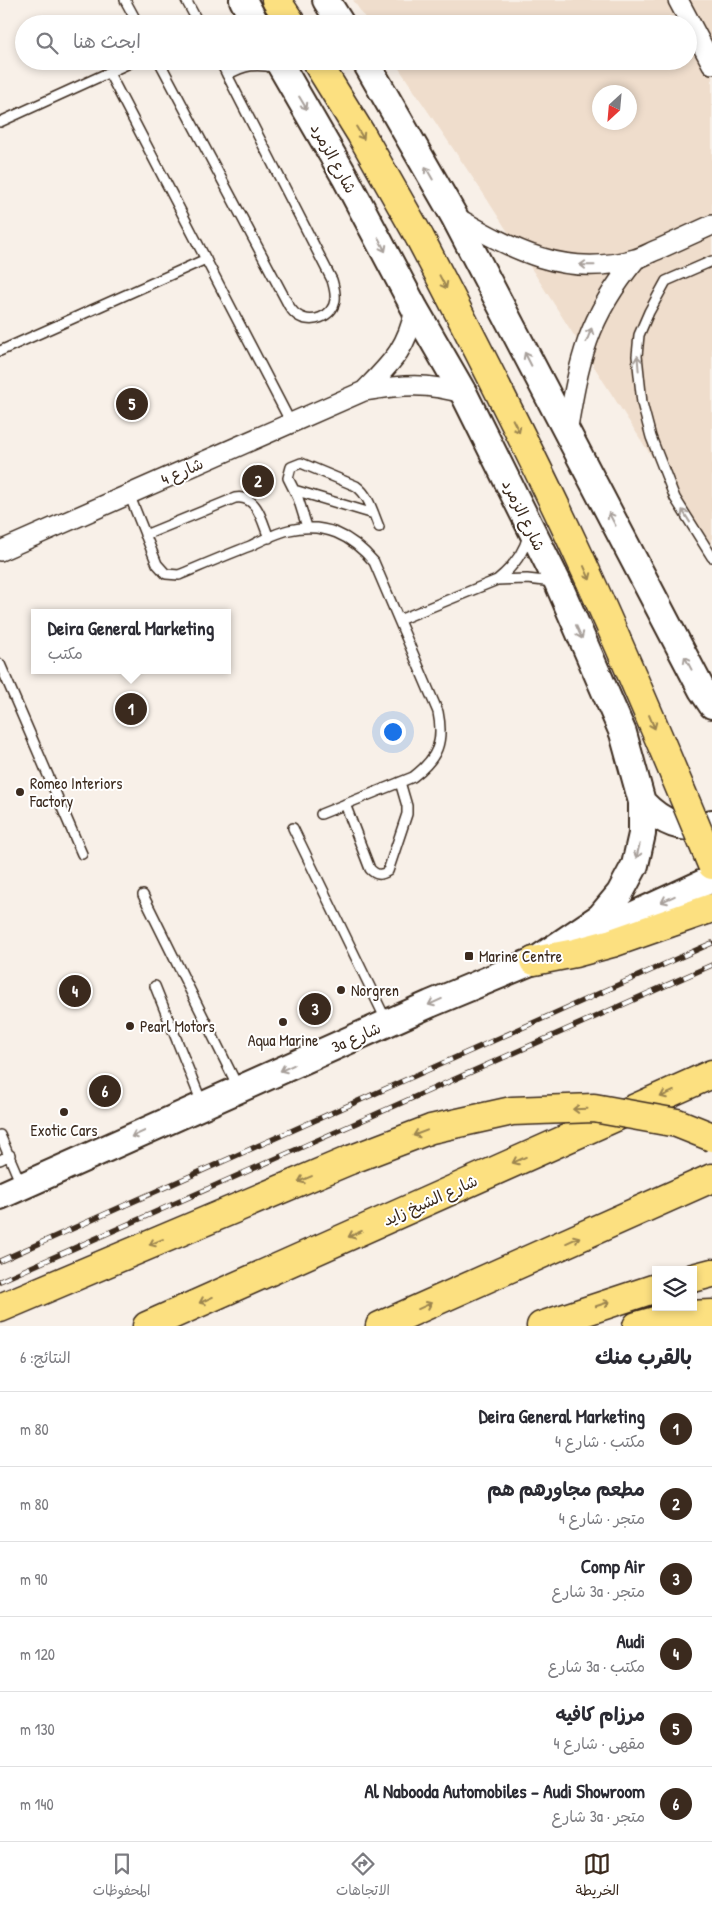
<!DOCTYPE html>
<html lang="ar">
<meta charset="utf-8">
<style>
:root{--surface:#fff;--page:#f7f7f7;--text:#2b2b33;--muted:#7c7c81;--line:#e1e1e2;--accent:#3b2a1e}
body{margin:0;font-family:"Patrick Hand","Playpen Sans Arabic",sans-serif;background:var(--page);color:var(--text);direction:rtl}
.controls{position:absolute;right:15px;bottom:15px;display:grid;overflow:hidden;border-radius:0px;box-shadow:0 2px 8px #0003}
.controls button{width:45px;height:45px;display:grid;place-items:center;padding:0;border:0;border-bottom:1px solid var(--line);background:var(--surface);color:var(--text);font:25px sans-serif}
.compass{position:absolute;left:592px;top:85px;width:45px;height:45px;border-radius:50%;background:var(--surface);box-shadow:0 2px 8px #0003;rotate:206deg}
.you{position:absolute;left:392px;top:731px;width:18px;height:18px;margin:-12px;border:4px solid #fff;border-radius:50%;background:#1a73e8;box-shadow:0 0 0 8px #1a73e833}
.badge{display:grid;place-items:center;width:32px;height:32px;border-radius:50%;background:var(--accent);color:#fff;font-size:16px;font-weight:700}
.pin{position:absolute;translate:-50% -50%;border:2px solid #fff;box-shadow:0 1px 5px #0006}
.popup{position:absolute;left:31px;top:609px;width:200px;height:65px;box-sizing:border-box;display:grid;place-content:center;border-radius:0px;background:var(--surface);filter:drop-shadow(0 1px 4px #0005);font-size:16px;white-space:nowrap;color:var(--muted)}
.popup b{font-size:19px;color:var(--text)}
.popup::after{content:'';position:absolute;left:50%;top:100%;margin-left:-10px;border:10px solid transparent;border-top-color:var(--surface)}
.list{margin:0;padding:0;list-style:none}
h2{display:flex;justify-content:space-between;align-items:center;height:65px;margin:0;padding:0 20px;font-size:21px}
h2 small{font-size:16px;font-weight:400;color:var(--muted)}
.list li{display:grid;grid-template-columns:32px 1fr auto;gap:15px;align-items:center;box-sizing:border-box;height:75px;padding:0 20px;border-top:1px solid var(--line)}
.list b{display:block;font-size:19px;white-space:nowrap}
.list p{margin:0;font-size:16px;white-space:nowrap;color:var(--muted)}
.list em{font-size:16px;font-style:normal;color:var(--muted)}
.icon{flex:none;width:28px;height:28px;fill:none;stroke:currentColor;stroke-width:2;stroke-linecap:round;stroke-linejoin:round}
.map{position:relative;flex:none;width:712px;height:1326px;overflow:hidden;direction:ltr}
.search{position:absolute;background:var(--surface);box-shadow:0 2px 8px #0003;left:15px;right:15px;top:15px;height:55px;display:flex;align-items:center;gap:12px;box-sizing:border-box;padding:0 18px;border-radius:28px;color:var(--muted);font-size:19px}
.sheet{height:515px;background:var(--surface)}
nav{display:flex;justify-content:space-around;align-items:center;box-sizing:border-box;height:70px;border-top:1px solid var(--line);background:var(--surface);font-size:14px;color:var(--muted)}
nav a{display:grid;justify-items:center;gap:2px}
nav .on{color:var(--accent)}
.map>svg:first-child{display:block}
.built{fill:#efddcc;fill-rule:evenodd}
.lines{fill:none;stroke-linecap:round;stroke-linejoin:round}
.lane-casing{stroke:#3b2a1e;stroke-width:12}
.street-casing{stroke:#3b2a1e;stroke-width:22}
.secondary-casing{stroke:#3b2a1e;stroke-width:30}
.highway-casing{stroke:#3b2a1e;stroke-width:31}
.lane{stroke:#fff;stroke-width:9}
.street{stroke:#fff;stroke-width:19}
.secondary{stroke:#fff;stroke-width:26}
.highway{stroke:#fce080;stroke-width:28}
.rail-casing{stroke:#3b2a1e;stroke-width:5.5}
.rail{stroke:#fff;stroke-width:4;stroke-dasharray:11;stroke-linecap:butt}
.highway-bridge-casing{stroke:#3b2a1e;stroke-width:31;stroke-linecap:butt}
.highway-bridge{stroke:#fce080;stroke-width:28}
.oneway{stroke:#a79f9a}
.oneway2{stroke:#9c854f}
.poi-dot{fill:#3b2a1e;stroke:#fff;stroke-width:2}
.labels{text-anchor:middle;stroke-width:4;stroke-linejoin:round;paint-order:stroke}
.street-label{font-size:16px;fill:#3b2a1e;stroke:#fff}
.poi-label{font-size:16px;fill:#3b2a1e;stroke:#fff;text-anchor:start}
</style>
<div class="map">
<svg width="712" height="1326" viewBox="0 0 712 1326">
<rect width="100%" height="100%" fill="#f8f0e8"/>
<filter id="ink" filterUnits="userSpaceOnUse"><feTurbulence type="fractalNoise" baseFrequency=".02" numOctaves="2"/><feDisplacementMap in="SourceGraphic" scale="10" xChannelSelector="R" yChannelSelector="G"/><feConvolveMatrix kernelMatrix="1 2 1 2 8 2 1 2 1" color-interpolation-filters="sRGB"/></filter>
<g filter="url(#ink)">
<path class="built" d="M353 0H712V551L483 193 394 61H688V24H369ZM600 92H630V122H600Z"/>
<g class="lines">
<defs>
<path id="lane" d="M125 0 138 24
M186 0 199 24
M159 61 289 306C291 309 294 313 297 315 311 325 333 317 335 300 336 293 334 287 332 280L220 61
M109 73 291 423
M227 75C245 65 256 63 276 68
M0 122 134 61
M712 261 666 281 649 312 639 335 637 356 642 403 651 437 675 498 712 557
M0 351 206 259
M294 490 374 514
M129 494 157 564 166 574 179 575C203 565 226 555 250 546 262 540 276 533 289 530 325 522 351 535 374 562L438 712C444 742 438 758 413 777L321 814
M307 527 298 498 288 478 291 467 301 463 356 486C369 495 373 513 379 527
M145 535 235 498C257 494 262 521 269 538
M497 580C512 568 523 555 528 536
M399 620 497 580 527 579 553 582
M0 664 82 854
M345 804 370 869C376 875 380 876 388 871L407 814V806L400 782
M293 828 386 1020
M143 895 238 1087
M155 986 202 1103
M0 1135 21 1184
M0 1160 10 1155"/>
<path id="street" d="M678 0 712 64
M454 216C512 249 565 279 635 259 643 257 651 252 659 249 677 241 694 233 712 225
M364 391C391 363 407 349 415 309
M567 433C579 360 587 318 636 259
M0 551 364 391C401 385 428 382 464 394"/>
<path id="secondary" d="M243 0 256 24
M326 0 341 24
M278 61 345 177 415 309 464 394 558 583 623 733 642 802V834L635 865 620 893 600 917 535 961
M365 61 454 216 702 690 712 705
M642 802C662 823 684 833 712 823
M588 936 712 879
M0 1196 430 1004 550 954"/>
<path id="highway" d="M276 0 292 24
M316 61 361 134 420 238
M534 961 575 953 612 943 712 908
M693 1278 712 1273
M0 1308 350 1160
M147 1326 712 1074
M380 1326 712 1178
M541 1326 656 1288
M637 1326C662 1318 685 1314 712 1314"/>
</defs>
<use href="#lane" class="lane-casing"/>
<use href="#street" class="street-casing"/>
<use href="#secondary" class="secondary-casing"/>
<use href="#highway" class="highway-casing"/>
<use href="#lane" class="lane"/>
<use href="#street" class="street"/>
<use href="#secondary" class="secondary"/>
<use href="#highway" class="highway"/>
<defs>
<path id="rail" d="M0 1261 712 943
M0 1281 712 965"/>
</defs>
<use href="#rail" class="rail-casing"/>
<use href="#rail" class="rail"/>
<defs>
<path id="highway-bridge" d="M420 238C475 343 529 448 579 556 626 658 669 761 712 865
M350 1160 431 1129 512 1111 594 1108 677 1123 712 1137"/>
</defs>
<use href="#highway-bridge" class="highway-bridge-casing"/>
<use href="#highway-bridge" class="highway-bridge"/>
</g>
<defs><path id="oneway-shaft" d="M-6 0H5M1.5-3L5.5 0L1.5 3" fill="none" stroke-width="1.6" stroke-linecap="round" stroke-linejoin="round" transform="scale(1.25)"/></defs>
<g class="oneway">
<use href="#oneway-shaft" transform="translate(303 103) rotate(59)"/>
<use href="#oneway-shaft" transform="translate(429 173) rotate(-120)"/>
<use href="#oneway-shaft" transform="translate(382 245) rotate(63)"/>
<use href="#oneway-shaft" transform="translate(587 265) rotate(-179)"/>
<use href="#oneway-shaft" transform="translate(589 335) rotate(-69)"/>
<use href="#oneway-shaft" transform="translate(528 359) rotate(-117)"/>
<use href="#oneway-shaft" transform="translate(638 363) rotate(-95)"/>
<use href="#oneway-shaft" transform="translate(686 516) rotate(-122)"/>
<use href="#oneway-shaft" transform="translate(612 519) rotate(-118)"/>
<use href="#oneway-shaft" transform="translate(579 632) rotate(66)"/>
<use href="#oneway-shaft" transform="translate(688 663) rotate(-118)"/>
<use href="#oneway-shaft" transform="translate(638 851) rotate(103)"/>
<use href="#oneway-shaft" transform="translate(668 899) rotate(155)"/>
<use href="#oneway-shaft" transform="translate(435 1002) rotate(156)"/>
<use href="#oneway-shaft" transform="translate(287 1068) rotate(156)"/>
<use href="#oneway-shaft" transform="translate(138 1134) rotate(156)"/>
</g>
<g class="oneway2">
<use href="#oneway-shaft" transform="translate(360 133) rotate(59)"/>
<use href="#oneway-shaft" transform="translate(443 282) rotate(62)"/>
<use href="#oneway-shaft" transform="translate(516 426) rotate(63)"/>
<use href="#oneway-shaft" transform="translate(587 573) rotate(66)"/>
<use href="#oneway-shaft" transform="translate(652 722) rotate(67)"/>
<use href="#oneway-shaft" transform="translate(667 1094) rotate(156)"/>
<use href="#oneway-shaft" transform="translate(580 1109) rotate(178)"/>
<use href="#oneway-shaft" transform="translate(420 1133) rotate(159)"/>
<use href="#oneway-shaft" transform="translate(519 1160) rotate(156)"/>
<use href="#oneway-shaft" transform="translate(305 1179) rotate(157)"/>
<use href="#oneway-shaft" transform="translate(355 1234) rotate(156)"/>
<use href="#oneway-shaft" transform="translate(573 1240) rotate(-24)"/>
<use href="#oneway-shaft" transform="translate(156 1242) rotate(157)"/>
<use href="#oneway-shaft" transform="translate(206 1300) rotate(156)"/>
<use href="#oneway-shaft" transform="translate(603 1304) rotate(-18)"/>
<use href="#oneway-shaft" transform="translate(425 1306) rotate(-24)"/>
</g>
</g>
<g class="poi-dot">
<circle cx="20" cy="792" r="5"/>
<rect x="464" y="951" width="10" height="10" rx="2.5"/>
<circle cx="341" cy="990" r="5"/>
<circle cx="283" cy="1022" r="5"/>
<circle cx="130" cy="1026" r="5"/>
<circle cx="64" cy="1112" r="5"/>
</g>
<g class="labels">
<g class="street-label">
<text transform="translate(334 158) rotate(61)" y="6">شارع الزمرد</text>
<text transform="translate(182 471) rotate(-24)" y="6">شارع 4</text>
<text transform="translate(524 515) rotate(64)" y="6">شارع الزمرد</text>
<text transform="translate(356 1037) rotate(-24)" y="6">3a شارع</text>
<text transform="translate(430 1200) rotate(-24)" y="6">شارع الشيخ زايد</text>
</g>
<g class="poi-label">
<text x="30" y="789">Romeo Interiors<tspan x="30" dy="18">Factory</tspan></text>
<text x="479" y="962">Marine Centre</text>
<text x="351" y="996">Norgren</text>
<text x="140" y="1032">Pearl Motors</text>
<text x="283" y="1046" text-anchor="middle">Aqua Marine</text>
<text x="64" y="1136" text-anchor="middle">Exotic Cars</text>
</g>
</g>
</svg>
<div class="controls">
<button><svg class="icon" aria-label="layers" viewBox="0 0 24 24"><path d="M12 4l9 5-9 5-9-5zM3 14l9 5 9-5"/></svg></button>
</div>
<svg class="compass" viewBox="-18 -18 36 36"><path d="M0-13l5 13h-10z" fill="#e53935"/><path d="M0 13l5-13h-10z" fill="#7c7c81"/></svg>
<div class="you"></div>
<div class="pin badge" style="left:131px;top:709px">1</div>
<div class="popup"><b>Deira General Marketing</b>مكتب</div>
<div class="pin badge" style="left:258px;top:481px">2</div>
<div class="pin badge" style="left:315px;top:1009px">3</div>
<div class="pin badge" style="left:75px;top:991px">4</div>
<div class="pin badge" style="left:132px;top:404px">5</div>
<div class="pin badge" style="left:105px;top:1091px">6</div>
<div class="search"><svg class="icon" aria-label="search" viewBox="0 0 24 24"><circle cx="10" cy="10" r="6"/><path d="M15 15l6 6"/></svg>ابحث هنا</div>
</div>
<section class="sheet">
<h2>بالقرب منك<small>النتائج: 6</small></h2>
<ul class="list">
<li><span class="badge">1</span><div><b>Deira General Marketing</b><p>مكتب · شارع 4</p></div><em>80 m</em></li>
<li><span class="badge">2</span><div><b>مطعم مجاورهم هم</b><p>متجر · شارع 4</p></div><em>80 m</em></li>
<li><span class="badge">3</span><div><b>Comp Air</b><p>متجر · 3a شارع</p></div><em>90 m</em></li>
<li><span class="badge">4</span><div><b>Audi</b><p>مكتب · 3a شارع</p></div><em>120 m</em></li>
<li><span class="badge">5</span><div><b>مرزام كافيه</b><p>مقهى · شارع 4</p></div><em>130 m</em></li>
<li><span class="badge">6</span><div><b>Al Nabooda Automobiles – Audi Showroom</b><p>متجر · 3a شارع</p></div><em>140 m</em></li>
</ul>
</section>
<nav>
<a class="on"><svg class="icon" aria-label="map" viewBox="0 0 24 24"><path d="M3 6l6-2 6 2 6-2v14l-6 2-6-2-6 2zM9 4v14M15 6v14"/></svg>الخريطة</a>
<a><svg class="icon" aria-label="directions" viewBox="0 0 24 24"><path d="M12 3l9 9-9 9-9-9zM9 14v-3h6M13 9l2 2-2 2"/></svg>الاتجاهات</a>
<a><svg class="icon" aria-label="saved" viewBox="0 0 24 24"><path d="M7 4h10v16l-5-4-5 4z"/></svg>المحفوظات</a>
</nav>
